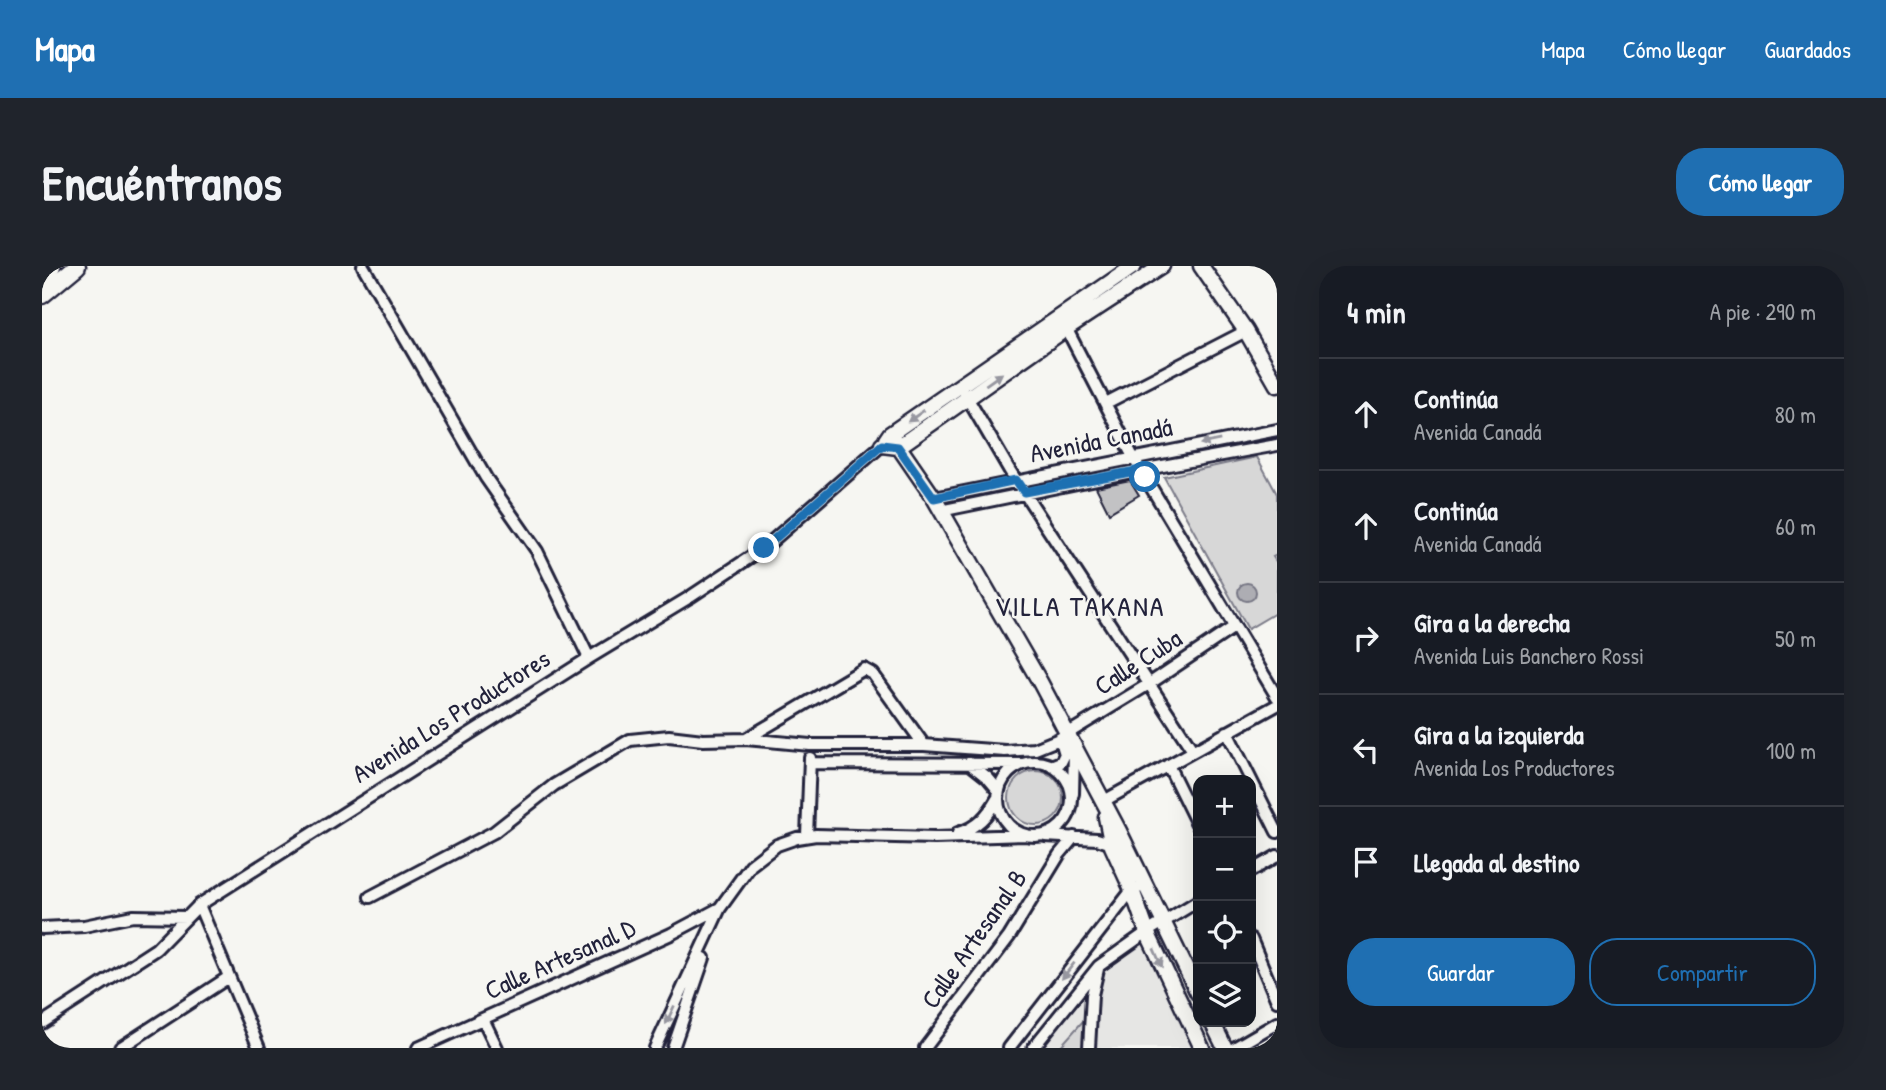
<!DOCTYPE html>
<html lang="es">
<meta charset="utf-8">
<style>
:root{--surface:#171b24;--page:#20242c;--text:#f1f3f6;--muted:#9ea1a6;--line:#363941;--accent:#1f6fb2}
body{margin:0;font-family:"Patrick Hand",sans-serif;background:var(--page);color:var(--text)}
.controls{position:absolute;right:21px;bottom:21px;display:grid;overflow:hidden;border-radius:14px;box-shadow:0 7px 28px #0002}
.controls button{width:63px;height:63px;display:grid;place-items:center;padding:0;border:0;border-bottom:2px solid var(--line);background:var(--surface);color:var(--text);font:35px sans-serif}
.stop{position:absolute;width:21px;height:21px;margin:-16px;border:5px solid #1f6fb2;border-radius:50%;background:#fff}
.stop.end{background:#1f6fb2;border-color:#fff;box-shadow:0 2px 7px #0008}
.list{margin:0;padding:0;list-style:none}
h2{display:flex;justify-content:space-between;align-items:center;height:91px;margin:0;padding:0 28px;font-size:30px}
h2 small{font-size:23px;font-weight:400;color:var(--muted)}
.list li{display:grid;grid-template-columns:46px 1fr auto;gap:21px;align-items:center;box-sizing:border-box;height:112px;padding:0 28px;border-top:2px solid var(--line)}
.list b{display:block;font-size:26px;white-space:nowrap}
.list p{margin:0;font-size:23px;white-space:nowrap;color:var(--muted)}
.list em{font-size:23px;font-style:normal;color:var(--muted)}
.actions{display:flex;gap:14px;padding:21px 28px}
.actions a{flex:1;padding:16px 0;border:2px solid var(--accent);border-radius:28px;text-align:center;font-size:24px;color:var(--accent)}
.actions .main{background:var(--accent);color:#fff}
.icon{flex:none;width:38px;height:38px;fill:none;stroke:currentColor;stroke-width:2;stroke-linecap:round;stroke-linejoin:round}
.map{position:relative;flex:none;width:1235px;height:782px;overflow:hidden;border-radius:28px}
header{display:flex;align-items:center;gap:42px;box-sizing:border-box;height:98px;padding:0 35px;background:var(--accent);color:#fff}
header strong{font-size:33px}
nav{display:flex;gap:38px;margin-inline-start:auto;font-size:24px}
.intro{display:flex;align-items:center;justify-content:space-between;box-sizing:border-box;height:168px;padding:0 42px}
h1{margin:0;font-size:49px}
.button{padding:18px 32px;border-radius:28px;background:var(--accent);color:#fff;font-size:24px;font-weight:700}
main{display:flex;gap:42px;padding:0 42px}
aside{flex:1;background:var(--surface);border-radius:28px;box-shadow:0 7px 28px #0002}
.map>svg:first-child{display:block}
.built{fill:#e6e6e4}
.green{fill:#d7d7d7;stroke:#7c7c89;stroke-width:2}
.water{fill:#adadb3;stroke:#757583;stroke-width:2}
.building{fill:#c2c2c4;stroke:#22223b;stroke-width:2}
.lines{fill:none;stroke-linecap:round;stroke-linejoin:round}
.minor-casing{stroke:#22223b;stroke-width:16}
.tertiary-casing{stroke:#22223b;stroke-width:19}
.secondary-casing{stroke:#22223b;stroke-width:21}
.minor{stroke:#f6f6f2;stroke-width:10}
.tertiary{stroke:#f6f6f2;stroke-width:14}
.secondary{stroke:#f6f6f2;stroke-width:16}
.oneway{fill:#9797a0}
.route{stroke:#1f6fb2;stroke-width:9}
.labels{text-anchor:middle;stroke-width:5;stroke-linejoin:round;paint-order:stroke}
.street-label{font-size:26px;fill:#22223b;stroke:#f6f6f2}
.neighbourhood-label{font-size:28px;letter-spacing:2px;fill:#22223b;stroke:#f6f6f2}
</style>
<header>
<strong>Mapa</strong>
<nav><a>Mapa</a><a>Cómo llegar</a><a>Guardados</a></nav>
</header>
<div class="intro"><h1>Encuéntranos</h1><a class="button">Cómo llegar</a></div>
<main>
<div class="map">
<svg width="1235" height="782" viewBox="0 0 1235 782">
<rect width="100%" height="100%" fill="#f6f6f2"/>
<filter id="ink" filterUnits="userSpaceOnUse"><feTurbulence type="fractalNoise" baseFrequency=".0143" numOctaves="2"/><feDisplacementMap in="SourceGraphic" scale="14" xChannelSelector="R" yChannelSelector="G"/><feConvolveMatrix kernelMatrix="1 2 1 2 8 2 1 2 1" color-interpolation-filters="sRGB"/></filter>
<g filter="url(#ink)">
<path class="built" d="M1105 675 1160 782H1001L1062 707Z"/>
<path class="green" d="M1215 191 1235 228V289L1231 291 1235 297V346L1206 363 1122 211Z
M967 532a27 27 0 1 1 54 0a27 27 0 1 1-54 0Z
M1041 755H1044L1041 782H1017Z"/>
<path class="water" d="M1196 326a9 9 0 1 1 18 0a9 9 0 1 1-18 0Z"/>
<path class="building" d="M1088 214 1097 229 1067 247 1054 221Z"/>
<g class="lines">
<defs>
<path id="minor" d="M321 0 444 212 495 285 547 392
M1021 56 1091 191 1235 431
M923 128 968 205 1151 485
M1064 137 1204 65
M892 232 1235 164
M898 245 1099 204 1235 179
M1185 466 1235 566
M704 473 822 403 831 408 882 479 963 485 993 483 1015 474 1107 418 1192 361
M956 533a37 37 0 1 1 74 0a37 37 0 1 1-74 0Z
M768 497 978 498
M927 497 946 512 957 525
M1126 499 1156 560
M1009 500 1019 496 1023 488 1020 478 1015 474
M1031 528 1032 485
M1060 536 1235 439
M916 567C935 562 946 549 955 533
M765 570 768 492
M1003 570 1055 573 1073 579
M1209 605 1235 590
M328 631 452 566 512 519 588 474 627 470 661 474 704 473 768 479H882
M157 639 217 782
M0 662 42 660 91 650 144 651
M1209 673 1235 735
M441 753 455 782
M0 757 114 683 157 639 547 392 648 331 722 282 840 179
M78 782 187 711
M376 782 629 668 678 642
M613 782 678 642 709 599 735 579 755 572 774 569 893 572 985 569
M631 782 662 692
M883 782 967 671 1017 589 1032 571
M967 782 1090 624 1095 623
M991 782 1057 700 1105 666 1156 635
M1047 782 1050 729 1056 703
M1192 782 1235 757"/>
<path id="tertiary" d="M1159 0 1204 65 1235 119
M848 168 892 232 998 416 1077 565 1156 727
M844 174 848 168 1092 0
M840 179 856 181 1025 62 1120 0
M1064 551 1070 580 1090 624 1105 666 1160 782
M1170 756 1183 782"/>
<path id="secondary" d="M0 8 10 0
M0 29 35 0"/>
</defs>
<use href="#minor" class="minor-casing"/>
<use href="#tertiary" class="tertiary-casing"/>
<use href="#secondary" class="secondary-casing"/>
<use href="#minor" class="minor"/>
<use href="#tertiary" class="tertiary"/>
<use href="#secondary" class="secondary"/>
</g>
<defs><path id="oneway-solid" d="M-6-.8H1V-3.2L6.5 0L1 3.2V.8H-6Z" transform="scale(1.75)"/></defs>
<g class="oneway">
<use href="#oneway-solid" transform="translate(952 113) rotate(-35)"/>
<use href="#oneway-solid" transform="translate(874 150) rotate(145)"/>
<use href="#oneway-solid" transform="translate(1168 176) rotate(169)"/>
<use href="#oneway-solid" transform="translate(1116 692) rotate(66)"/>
<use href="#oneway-solid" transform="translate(1026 705) rotate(128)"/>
<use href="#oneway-solid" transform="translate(628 749) rotate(115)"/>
</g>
</g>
<g class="lines" filter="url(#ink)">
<path class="route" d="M722 282 840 179 856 181 892 232 974 214 982 226 1099 204 1103 211"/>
</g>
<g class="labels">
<g class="street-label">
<text transform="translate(1059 174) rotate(-11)" y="9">Avenida Canadá</text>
<text transform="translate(1096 396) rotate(-33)" y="9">Calle Cuba</text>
<text transform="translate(409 450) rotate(-32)" y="9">Avenida Los Productores</text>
<text transform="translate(932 673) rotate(-55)" y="9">Calle Artesanal B</text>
<text transform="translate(518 693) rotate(-24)" y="9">Calle Artesanal D</text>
</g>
<g class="neighbourhood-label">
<text x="1038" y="350">VILLA TAKANA</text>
</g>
</g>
</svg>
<div class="controls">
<button>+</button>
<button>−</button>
<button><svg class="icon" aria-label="locate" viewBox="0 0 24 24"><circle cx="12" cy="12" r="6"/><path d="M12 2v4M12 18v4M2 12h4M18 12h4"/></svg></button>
<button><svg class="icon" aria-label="layers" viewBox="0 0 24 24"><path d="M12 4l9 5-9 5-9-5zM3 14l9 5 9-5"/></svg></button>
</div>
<div class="stop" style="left:1103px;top:211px"></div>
<div class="stop end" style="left:722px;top:282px"></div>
</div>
<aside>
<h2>4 min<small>A pie · 290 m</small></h2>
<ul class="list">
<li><svg class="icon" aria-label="ahead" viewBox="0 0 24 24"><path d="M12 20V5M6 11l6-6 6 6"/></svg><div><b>Continúa</b><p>Avenida Canadá</p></div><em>80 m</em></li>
<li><svg class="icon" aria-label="ahead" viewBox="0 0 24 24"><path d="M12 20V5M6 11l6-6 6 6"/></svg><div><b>Continúa</b><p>Avenida Canadá</p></div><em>60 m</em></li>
<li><svg class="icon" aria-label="right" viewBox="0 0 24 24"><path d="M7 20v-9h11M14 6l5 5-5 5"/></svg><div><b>Gira a la derecha</b><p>Avenida Luis Banchero Rossi</p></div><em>50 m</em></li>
<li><svg class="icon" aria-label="left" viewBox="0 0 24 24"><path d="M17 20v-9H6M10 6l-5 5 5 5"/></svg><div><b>Gira a la izquierda</b><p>Avenida Los Productores</p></div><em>100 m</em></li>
<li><svg class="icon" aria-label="arrive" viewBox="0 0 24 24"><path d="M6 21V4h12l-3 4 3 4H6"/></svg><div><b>Llegada al destino</b></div></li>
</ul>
<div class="actions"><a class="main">Guardar</a><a>Compartir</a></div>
</aside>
</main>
